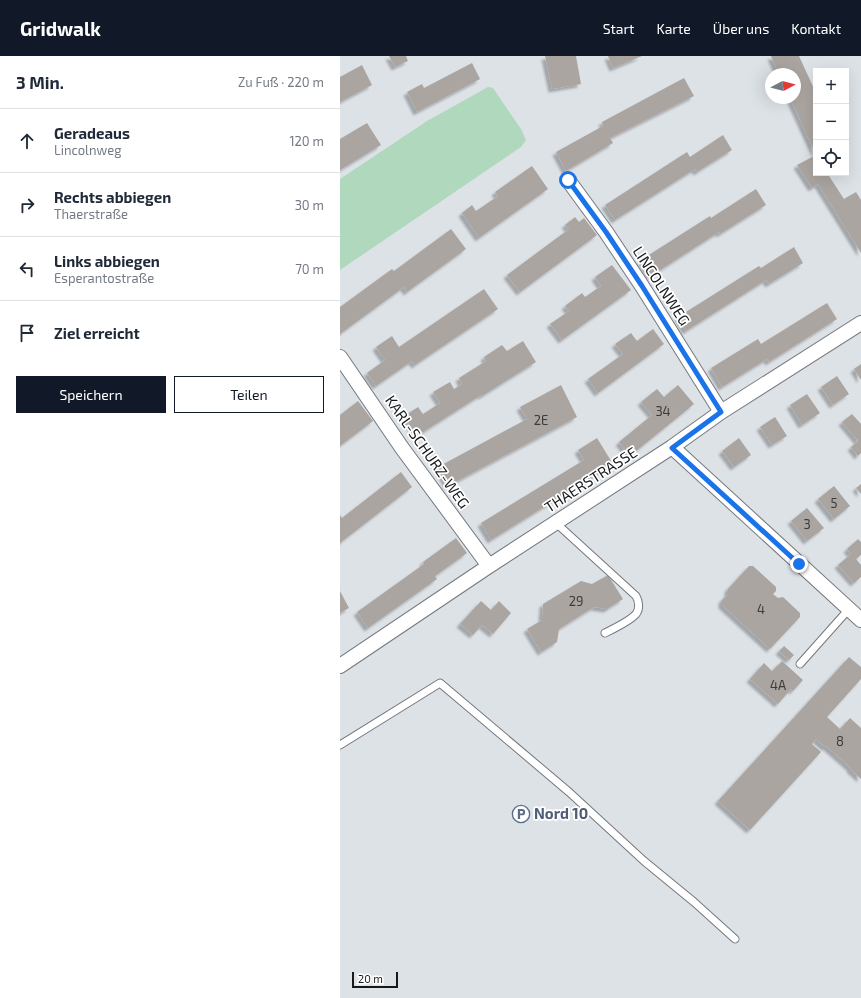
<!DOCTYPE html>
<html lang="de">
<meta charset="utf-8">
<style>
:root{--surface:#fff;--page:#f2f2f3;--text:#1f2937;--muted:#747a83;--line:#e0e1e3;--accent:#111827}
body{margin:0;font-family:"Exo 2",sans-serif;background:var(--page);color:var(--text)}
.controls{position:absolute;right:12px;top:12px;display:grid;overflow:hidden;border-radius:0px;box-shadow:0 4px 16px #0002}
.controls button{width:36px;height:36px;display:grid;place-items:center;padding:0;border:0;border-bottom:1px solid var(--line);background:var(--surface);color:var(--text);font:20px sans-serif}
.compass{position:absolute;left:425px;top:12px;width:36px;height:36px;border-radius:50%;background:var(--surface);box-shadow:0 4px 16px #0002;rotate:83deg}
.scale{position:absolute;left:12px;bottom:10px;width:46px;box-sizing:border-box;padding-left:4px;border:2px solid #161819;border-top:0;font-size:11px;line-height:14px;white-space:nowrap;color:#161819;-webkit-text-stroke:3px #fff;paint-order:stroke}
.stop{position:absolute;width:12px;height:12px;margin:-9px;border:3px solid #1a73e8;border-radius:50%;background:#fff}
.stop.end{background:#1a73e8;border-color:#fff;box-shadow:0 1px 4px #0008}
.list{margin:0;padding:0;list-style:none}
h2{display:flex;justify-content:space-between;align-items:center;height:52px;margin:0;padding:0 16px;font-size:17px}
h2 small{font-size:13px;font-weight:400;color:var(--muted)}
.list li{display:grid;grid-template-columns:26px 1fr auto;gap:12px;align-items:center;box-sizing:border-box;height:64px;padding:0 16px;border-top:1px solid var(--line)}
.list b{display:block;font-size:15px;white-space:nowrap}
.list p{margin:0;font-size:13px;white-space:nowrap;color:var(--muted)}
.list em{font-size:13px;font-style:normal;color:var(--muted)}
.actions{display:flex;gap:8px;padding:12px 16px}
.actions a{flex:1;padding:9px 0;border:1px solid var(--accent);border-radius:0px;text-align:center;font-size:14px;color:var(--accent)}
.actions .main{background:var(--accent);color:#fff}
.icon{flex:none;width:22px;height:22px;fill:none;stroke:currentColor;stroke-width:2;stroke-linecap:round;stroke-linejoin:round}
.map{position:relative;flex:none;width:521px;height:942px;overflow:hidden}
header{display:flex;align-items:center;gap:24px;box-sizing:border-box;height:56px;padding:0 20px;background:var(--accent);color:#fff}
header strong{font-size:19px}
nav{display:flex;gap:22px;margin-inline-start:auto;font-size:14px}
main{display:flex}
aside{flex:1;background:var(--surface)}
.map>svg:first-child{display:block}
.green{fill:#b0d8bd}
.building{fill:#aba5a1;filter:url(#shadow)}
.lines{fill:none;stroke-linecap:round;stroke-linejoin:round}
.service-casing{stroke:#74787d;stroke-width:9}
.minor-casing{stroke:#74787d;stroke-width:16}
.service{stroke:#fff;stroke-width:7}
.minor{stroke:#fff;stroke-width:14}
.route{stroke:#1a73e8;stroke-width:5}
.labels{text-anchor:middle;stroke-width:3.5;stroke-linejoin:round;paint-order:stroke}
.number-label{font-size:13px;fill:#3b3b3b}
.street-label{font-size:15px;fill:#161819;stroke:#fff}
.service-label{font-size:15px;font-weight:bold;fill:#4e5e75;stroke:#fff;text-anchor:start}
</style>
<header>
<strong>Gridwalk</strong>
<nav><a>Start</a><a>Karte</a><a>Über uns</a><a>Kontakt</a></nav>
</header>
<main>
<aside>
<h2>3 Min.<small>Zu Fuß · 220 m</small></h2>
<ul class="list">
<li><svg class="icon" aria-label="ahead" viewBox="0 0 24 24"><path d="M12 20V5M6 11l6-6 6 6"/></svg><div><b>Geradeaus</b><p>Lincolnweg</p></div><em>120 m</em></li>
<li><svg class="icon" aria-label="right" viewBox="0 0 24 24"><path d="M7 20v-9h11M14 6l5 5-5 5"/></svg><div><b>Rechts abbiegen</b><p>Thaerstraße</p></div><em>30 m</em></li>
<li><svg class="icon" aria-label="left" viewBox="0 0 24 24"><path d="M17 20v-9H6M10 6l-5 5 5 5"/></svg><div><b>Links abbiegen</b><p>Esperantostraße</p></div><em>70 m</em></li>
<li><svg class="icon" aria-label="arrive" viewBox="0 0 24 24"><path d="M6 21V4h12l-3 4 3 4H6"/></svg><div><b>Ziel erreicht</b></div></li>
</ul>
<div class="actions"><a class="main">Speichern</a><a>Teilen</a></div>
</aside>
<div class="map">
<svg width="521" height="942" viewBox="0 0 521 942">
<defs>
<filter id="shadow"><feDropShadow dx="-3.5" dy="3.5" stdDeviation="1" flood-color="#0004"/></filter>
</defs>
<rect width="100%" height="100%" fill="#dde2e7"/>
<path class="green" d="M148 31 153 32 181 73 186 84 181 91 0 214V123L87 65Z"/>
<path class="building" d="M49 0H66L68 5 55 11Z
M205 0H236L241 28 212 33Z
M268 0H302L273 12Z
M431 0H459L476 37V117H493L489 120 504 143 516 136 521 144V197L478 128 472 132 457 109 476 99 450 42H455V18H439Z
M132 7 140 23 77 56 67 36 82 28 84 32Z
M22 9 32 29 0 46V21Z
M344 22 354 40 270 82 273 87 226 115 216 96 263 70 262 66Z
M27 67 41 89 0 114V83Z
M383 79 392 94 357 116 355 113 275 164 265 149 347 96 350 101Z
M192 110 208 133 139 182 122 157 132 149 136 155 158 140 155 136Z
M416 133 426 149 380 178 379 176 311 220 301 204 370 160 371 162Z
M235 161 239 166 244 162 257 179 180 236 167 219 229 173 225 169Z
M111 173 126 193 67 236 64 231 0 278V251L52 213 54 215Z
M454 191 463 207 429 228 426 224 346 275 338 261 419 210 421 212Z
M272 209 291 234 222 284 210 268 229 255 225 250 242 237 245 241 261 230 255 221Z
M144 233 158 253 75 309 72 305 36 330 27 317 45 304 36 291 52 280 59 291Z
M487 247 497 263 429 306 427 303 382 331 371 312 418 283 421 288Z
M313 273 324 288 258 337 248 323 283 298 275 288 291 277 297 285Z
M183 285 196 306 142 340 141 339 77 380 64 360 78 351 83 358 100 347 93 336 110 326 114 333 122 328 119 322 146 305 144 301 162 289 167 295Z
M521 308V324L514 313Z
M497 320 509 338 493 349 481 331Z
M221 329 237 361 108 430 98 411 187 363 180 351Z
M338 329 354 348 290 400 279 386 312 359 301 346 317 333 324 341Z
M467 338 480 357 462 369 450 349Z
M18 345 33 365 0 390V359Z
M512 358 521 368V397L518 400 511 391 518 385 502 366Z
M435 361 447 380 432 389 420 371Z
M257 382 273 408 151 484 141 467 244 404 238 394Z
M399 382 411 399 394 411 382 395Z
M61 416 72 431 0 487V459L2 462Z
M521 428V438L516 432Z
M494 430 510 450 494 463 478 443Z
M467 452 484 472 467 485 451 465Z
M116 482 127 497 95 520 97 523 28 572 17 556 84 508 83 506Z
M518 483 521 486V499L516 503 521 509V521L514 527 498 509 511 498 507 493Z
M409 510H413L436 531V535L433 538 438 542 443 541 460 557V561L430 593 382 549V544L388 538V533Z
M268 519 283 543 267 553 254 551 219 573 217 586 201 596 187 573 202 564 203 548 241 525 252 528Z
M0 535 9 552 0 557Z
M141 545 151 554 159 545 171 557 153 578 142 569 133 579 120 568Z
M444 590 454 599 449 604 439 595Z
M509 601 521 611V623L487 661 500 673 510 662 521 672V723L510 713 511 712 486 690 485 691 476 683 472 688 481 696 410 774 378 745Z
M442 605 463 624 453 635 451 633 438 648 410 623 424 607 432 615Z"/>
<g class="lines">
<defs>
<path id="service" d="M216 467 296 540C299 545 300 553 296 558 290 565 273 573 265 577
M460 608 509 553
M0 689 100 627 229 736 304 805 354 846 395 883"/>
<path id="minor" d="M228 124 266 176 302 230 381 356
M0 301 62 392 149 510
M332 391 521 564
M0 610 149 510 332 391 381 356 521 267"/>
</defs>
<use href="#service" class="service-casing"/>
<use href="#minor" class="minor-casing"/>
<use href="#service" class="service"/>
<use href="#minor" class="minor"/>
</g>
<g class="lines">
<path class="route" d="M228 124 266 176 302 230 381 356 332 392 459 508"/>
</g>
<defs>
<symbol id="parking-ring" viewBox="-11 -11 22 22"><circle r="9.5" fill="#fff" stroke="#5c6f8a" stroke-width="1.5"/><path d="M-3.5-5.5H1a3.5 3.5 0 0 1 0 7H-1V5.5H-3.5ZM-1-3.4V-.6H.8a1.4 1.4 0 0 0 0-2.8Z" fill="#5c6f8a"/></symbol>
</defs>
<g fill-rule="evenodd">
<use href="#parking-ring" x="171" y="748" width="20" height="20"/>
</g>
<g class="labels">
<g class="number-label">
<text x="323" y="360">34</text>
<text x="201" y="369">2E</text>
<text x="494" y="452">5</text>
<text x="467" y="473">3</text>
<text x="236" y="550">29</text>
<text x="421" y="558">4</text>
<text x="438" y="634">4A</text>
<text x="500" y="690">8</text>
</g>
<g class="street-label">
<text transform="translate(321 230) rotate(57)" y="5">LINCOLNWEG</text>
<text transform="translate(87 396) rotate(55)" y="5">KARL-SCHURZ-WEG</text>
<text transform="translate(251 424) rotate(-33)" y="5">THAERSTRASSE</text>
</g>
<g class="service-label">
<text x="194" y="763">Nord 10</text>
</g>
</g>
</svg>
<div class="controls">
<button>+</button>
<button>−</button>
<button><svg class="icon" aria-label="locate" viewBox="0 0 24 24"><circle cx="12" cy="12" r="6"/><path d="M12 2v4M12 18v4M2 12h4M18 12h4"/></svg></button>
</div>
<svg class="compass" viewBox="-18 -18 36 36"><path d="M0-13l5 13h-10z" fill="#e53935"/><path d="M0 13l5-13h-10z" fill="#747a83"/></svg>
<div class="scale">20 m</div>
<div class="stop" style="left:228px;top:124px"></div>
<div class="stop end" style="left:459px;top:508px"></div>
</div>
</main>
